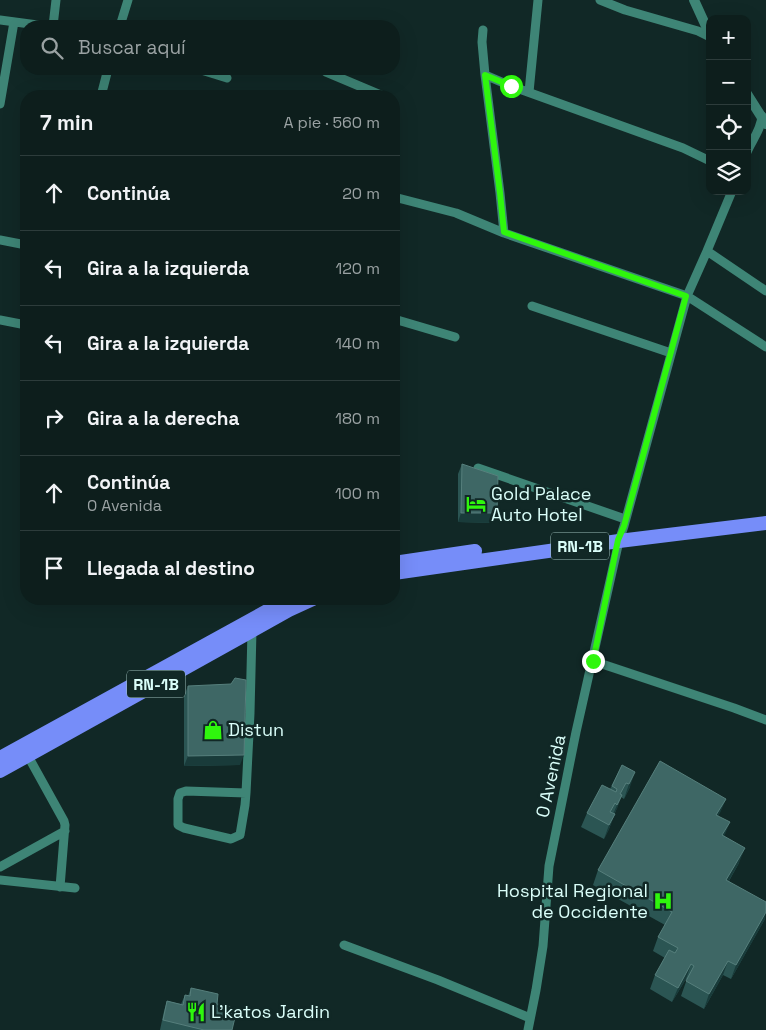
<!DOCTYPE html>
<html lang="es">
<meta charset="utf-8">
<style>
:root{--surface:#0d1e1c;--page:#1b2b29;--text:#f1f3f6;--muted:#9aa2a3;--line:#2d3c3b}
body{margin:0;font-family:"Space Grotesk",sans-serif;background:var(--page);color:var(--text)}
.controls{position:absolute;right:15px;top:15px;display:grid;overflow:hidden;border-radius:10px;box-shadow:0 5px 20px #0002}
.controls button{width:45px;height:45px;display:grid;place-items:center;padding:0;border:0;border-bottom:1px solid var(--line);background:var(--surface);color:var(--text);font:25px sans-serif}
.stop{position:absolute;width:15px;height:15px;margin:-11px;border:4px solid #2ff60d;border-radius:50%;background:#fff}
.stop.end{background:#2ff60d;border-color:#fff;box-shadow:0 1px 5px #0008}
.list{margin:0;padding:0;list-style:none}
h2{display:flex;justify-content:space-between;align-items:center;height:65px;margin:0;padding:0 20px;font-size:21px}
h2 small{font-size:16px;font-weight:400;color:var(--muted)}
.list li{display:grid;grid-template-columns:32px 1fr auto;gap:15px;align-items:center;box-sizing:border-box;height:75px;padding:0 20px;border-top:1px solid var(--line)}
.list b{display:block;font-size:19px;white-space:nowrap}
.list p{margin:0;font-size:16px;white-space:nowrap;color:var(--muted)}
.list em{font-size:16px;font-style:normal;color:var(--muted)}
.icon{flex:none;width:28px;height:28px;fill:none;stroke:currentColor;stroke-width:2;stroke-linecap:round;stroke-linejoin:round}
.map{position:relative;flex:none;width:766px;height:1030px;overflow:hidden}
.search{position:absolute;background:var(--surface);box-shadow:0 5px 20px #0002;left:20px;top:20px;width:380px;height:55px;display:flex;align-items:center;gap:12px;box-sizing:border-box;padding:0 18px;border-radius:20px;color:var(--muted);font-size:19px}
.panel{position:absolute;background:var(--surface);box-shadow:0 5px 20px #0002;left:20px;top:90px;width:380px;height:515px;border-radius:20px}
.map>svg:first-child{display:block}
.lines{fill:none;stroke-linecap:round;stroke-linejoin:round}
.minor{stroke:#3e8576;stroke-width:9}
.tertiary{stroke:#3e8576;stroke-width:10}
.trunk{stroke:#768df9;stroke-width:14}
.wall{fill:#2b5553}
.shaded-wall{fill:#193b3a}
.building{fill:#3e6765;stroke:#567f7c}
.route{stroke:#2ff60d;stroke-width:6}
.labels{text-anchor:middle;stroke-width:5;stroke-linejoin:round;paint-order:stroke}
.shield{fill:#112826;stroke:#9ebeba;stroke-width:1}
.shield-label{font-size:16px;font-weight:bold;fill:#dafef9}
.poi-label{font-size:18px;fill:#dafef9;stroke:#112826;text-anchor:start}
.street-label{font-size:18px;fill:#dafef9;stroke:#112826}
</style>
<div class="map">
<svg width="766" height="1030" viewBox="0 0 766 1030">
<rect width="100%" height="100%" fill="#112826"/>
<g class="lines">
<path class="minor" d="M600 0 625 10 698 31 710 37
M0 20 45 26
M53 26 56 0
M120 26 128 0
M483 30 482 42 485 75 511 86 683 148 710 161
M198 69 227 78
M326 72 383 96
M485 75 500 193 504 233
M529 92 538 0
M101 96 108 69
M0 104 14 22
M394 109V111
M747 152C752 140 761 130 762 116
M394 197 456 213 504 233 687 296 766 347
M0 240 26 245
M707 251 766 291
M532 306 671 353
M394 319 455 337
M0 320 26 325
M478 468 625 519
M593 661 734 708 766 720
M28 756 64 821 65 825 60 887
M246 793 186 791 180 793 178 799V825L184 828 231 839 240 835 245 805 246 793 250 713 252 630
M0 867 65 831
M0 880 75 888
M344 945 438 980 530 1018
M528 1030 536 990 543 946 549 866 576 732 619 541 624 526 687 296 707 251 732 191"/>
<path class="tertiary" d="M694 0 710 35
M747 94 766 124"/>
<path class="trunk" d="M394 563 475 551
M394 573 619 541 766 523
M0 758 289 599
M0 771 289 610 313 599"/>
</g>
<path class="wall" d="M462 464 497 513 494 523 458 522V474Z
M188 686 240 765 184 766V696Z
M622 765 630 787 624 799 621 797 609 829 604 839 581 827 587 813 610 789Z
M726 799 718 816 724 837 739 863 729 881 765 919 731 979 723 975 704 1009 681 996 687 979H686L672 1002 650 989 655 975 665 958 653 951 658 937 665 925 593 885 598 870Z
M191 988 217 1004 232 1030H160L164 1011 167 1001 181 1004 185 995 188 996Z"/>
<path class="shaded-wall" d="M461 513H497L494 523 458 522Z
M244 755 240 765 184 766 188 756Z
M635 772 630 787 624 799 629 784Z
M622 795 617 809 611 819 617 805Z
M726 799 720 813 711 829 716 815Z
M615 814 609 829 604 839 609 825Z
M730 822 724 837 722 835Z
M745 848 739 863 721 894 726 880Z
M766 912 765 919 731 979 736 965Z
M728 961 723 975 704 1009 709 994Z
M691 964 686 979 672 1002 678 988Z"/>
<path class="building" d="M462 464 498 476 497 513H461Z
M235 678 246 680 244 755 188 756V686L231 684Z
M660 761 726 799 716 815 730 822 722 835 745 848 726 880 766 902V912L736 965 728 961 709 994 686 981 694 966 691 964 678 988 655 975 669 950 675 953 678 948 658 937 672 912 598 870Z
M622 765 635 772 629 784 626 783 620 794 622 795 617 805 615 803 610 812 615 814 609 825 587 813 602 785 616 792 617 789 612 786Z
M191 988 218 994 217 1004 237 1009 232 1030H204L163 1020 167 1001 183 1005 185 995 190 996Z"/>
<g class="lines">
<path class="route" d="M511 86 485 75 500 193 504 232 686 296 624 526 618 540 593 661"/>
</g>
<defs>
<symbol id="hotel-bare" viewBox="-9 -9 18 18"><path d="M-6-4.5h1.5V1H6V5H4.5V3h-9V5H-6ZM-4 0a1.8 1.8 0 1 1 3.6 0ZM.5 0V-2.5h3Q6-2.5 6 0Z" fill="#2ff60d" stroke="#112826" stroke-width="2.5" paint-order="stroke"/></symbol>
<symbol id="shop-bare" viewBox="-9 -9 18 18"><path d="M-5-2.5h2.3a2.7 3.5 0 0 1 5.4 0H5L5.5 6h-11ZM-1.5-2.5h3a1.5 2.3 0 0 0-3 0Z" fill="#2ff60d" stroke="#112826" stroke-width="2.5" paint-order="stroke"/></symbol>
<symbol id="hospital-bare" viewBox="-9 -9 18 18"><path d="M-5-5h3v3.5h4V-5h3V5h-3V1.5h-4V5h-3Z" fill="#2ff60d" stroke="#112826" stroke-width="2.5" paint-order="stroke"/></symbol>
<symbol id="restaurant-bare" viewBox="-9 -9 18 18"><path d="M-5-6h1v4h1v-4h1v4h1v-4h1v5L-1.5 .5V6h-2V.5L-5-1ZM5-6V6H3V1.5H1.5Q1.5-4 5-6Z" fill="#2ff60d" stroke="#112826" stroke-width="2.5" paint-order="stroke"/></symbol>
</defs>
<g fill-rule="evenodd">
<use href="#hotel-bare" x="462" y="490" width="28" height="28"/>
<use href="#shop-bare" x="199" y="716" width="28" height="28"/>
<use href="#hospital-bare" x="649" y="887" width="28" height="28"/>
<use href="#restaurant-bare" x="182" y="998" width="28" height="28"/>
</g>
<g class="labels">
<g class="shield">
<rect x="551" y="532.5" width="58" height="27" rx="4"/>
<rect x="127" y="670.5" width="58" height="27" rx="4"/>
</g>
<g class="shield-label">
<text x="580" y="552">RN-1B</text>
<text x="156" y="690">RN-1B</text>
</g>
<g class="poi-label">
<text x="491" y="500">Gold Palace<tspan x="491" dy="21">Auto Hotel</tspan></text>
<text x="228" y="736">Distun</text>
<text x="648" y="897" text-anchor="end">Hospital Regional<tspan x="648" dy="21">de Occidente</tspan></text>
<text x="211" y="1018">L'katos Jardin</text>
</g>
<g class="street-label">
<text transform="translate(551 776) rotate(-78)" y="6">0 Avenida</text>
</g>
</g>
</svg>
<div class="controls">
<button>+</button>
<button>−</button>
<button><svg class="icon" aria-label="locate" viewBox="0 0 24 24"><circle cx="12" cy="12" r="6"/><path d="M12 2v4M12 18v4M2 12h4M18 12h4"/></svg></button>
<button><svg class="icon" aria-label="layers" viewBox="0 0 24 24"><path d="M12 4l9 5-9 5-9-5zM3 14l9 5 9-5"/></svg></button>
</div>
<div class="stop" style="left:511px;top:86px"></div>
<div class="stop end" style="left:593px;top:661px"></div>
<div class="search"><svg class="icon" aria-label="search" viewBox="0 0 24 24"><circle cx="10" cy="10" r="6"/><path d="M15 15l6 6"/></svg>Buscar aquí</div>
<section class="panel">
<h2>7 min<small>A pie · 560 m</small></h2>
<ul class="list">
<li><svg class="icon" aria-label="ahead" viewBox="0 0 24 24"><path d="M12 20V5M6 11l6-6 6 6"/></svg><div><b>Continúa</b></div><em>20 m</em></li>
<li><svg class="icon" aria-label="left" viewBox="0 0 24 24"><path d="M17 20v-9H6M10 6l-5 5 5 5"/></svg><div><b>Gira a la izquierda</b></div><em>120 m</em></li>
<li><svg class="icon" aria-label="left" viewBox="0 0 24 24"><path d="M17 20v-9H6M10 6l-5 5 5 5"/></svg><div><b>Gira a la izquierda</b></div><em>140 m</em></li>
<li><svg class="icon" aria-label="right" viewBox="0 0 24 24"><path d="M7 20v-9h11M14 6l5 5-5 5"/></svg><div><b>Gira a la derecha</b></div><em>180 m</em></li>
<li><svg class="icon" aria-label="ahead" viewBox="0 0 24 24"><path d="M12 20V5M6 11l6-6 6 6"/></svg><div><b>Continúa</b><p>0 Avenida</p></div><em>100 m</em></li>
<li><svg class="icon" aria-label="arrive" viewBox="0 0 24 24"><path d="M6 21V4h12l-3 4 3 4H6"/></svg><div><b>Llegada al destino</b></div></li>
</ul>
</section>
</div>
